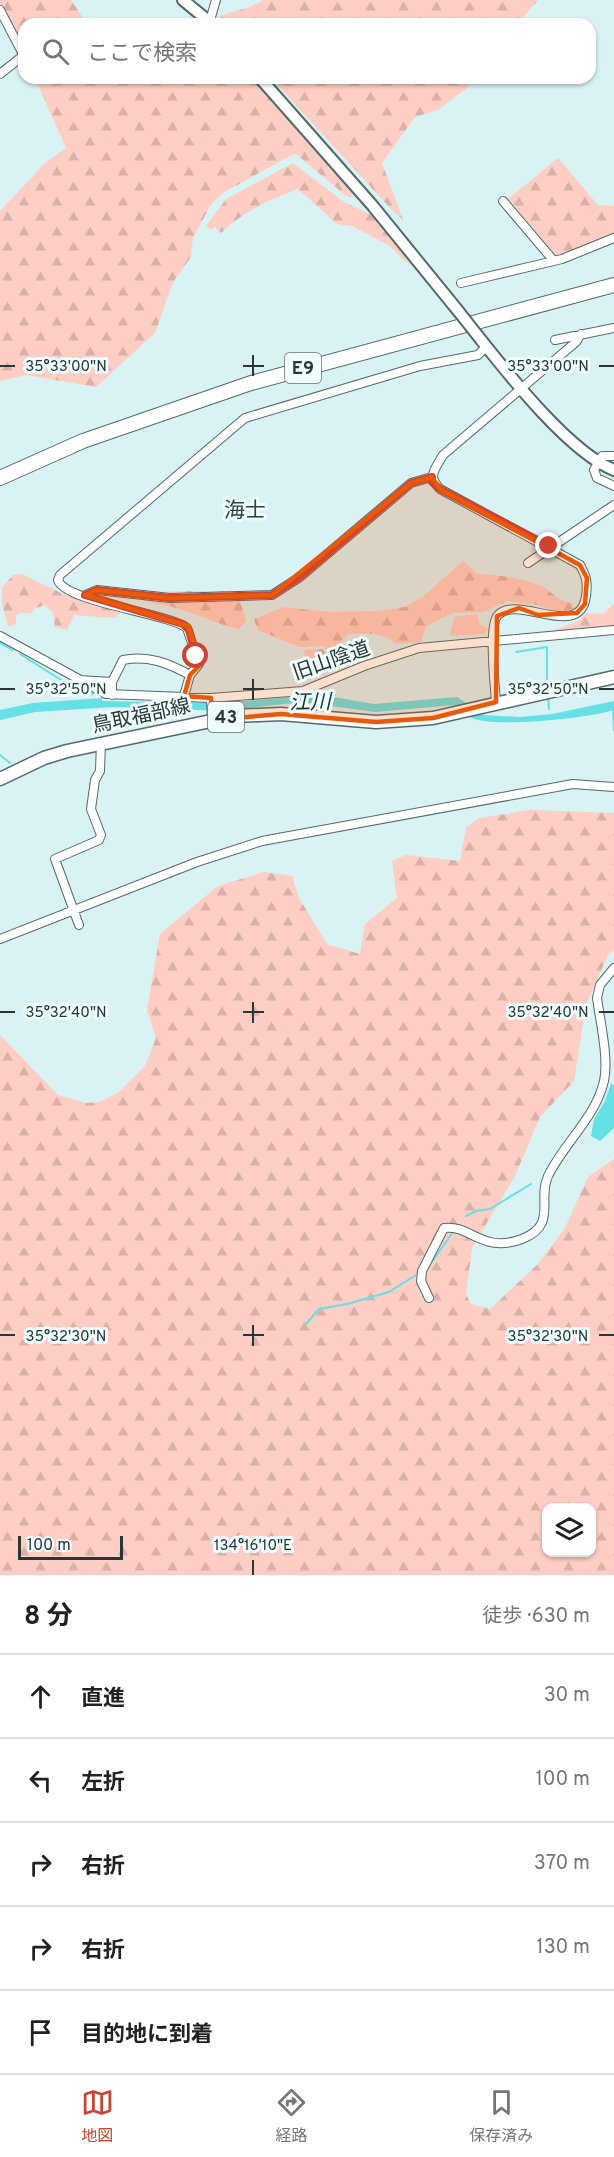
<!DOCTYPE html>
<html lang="ja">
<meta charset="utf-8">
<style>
:root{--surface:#fff;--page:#f6f6f6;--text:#202124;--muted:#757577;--line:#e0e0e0;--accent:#ce422f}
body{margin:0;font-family:Overpass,"Noto Sans JP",sans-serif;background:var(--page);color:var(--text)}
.controls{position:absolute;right:18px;bottom:18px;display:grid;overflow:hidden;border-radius:12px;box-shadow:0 2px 4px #0004}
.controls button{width:54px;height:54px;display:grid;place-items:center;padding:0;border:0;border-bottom:2px solid var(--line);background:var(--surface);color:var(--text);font:30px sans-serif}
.scale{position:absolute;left:18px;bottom:15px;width:105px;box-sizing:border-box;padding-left:6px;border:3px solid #2b3535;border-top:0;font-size:16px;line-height:21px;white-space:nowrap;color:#2b3535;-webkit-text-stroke:4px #eefdfe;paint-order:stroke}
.stop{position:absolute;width:18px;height:18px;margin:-14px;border:4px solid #ce422f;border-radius:50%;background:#fff}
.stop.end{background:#ce422f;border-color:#fff;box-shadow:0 2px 6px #0008}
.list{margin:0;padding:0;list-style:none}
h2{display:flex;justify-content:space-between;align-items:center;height:78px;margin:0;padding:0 24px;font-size:26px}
h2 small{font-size:20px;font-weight:400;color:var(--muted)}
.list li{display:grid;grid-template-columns:39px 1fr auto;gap:18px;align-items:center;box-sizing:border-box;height:84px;padding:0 24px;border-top:2px solid var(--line)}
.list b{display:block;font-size:22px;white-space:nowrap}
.list em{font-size:20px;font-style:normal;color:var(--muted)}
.icon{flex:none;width:33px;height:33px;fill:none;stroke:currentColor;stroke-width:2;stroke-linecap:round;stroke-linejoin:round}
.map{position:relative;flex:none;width:614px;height:1575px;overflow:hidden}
.search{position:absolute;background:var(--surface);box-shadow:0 2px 4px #0004;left:18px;right:18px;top:18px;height:66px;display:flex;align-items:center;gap:15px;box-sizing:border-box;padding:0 21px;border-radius:18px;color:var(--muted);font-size:22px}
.sheet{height:498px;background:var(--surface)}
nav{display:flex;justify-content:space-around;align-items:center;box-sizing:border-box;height:84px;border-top:2px solid var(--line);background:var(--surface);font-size:16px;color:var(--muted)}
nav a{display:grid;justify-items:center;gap:3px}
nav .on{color:var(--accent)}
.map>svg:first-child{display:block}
.forest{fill:url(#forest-firs);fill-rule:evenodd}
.park{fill:#fecdc3}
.water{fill:#65e1e6}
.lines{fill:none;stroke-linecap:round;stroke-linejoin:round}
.stream{stroke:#65e1e6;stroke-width:2}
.street-casing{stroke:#53696a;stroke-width:10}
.secondary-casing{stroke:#53696a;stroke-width:14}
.primary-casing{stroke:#53696a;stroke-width:15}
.highway-casing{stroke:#53696a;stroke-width:16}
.street{stroke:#fff;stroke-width:8}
.secondary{stroke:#fff;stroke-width:10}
.primary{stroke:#fff;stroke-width:12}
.highway{stroke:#fff;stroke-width:14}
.secondary-bridge-casing{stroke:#53696a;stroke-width:14;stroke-linecap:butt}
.secondary-bridge{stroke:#fff;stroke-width:10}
.route{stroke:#ce422f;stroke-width:8}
.marked{fill:#e8590c;fill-opacity:0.2;stroke:#e8590c;stroke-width:4.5;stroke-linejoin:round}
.ticks{fill:none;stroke:#2b3535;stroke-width:2}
.labels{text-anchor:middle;stroke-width:6;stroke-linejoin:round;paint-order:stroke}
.shield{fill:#eefdfe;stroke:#667171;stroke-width:1.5}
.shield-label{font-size:18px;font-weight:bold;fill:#2b3535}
.street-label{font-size:20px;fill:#2b3535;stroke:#eefdfe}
.neighbourhood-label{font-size:21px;fill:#2e4343;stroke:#eefdfe}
.water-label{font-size:21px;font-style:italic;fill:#1d3334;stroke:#eefdfe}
.ticks-label{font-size:15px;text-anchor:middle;fill:#2b3535;stroke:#eefdfe;stroke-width:6;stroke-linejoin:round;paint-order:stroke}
</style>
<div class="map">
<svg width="614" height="1575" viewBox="0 0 614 1575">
<defs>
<pattern id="forest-firs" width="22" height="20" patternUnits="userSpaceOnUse" patternTransform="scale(1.5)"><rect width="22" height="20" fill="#fecdc3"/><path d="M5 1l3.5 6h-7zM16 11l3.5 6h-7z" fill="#dab1a8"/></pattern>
</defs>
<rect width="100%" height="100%" fill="#d9f2f3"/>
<path class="forest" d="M0 0H71L87 24H24V52L0 6Z
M263 0H538L517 24H221L218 16 250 7Z
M35 78H254L353 194 351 198 345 195 296 154 292 155 221 194 210 206 193 238 191 257 173 282 155 333 96 387 26 375 0 381V211L45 163 66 148Z
M271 78H480L438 110 415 117 382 163 403 220 391 209Z
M558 158 598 205 614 206V235L560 257 553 256 506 201Z
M293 163 344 202 370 214 414 267 404 260 390 246 352 226 337 224 298 189C270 199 243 212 221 233L215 227 211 230 206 226 226 199Z
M463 561 477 574C494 574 528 579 543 587 555 594 556 600 572 603L574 608 565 612 556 611 538 605 507 601 484 612 452 613 426 626 421 642 396 644C386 632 364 633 349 634L336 647 335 660 324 646 299 647 258 630 254 619 284 607 330 612 377 611 405 607 424 596Z
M22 574 63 594 121 613 115 618 74 615 67 630 55 627 53 613 45 605 34 609 32 613H20L16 616V624L8 627 2 603V587L13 575Z
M181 591H227L239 597 246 621 239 629C217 624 197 614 176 608 161 603 142 604 131 593Z
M614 603V627L550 632 580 620 585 613 603 614Z
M323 649 340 668 321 675V666L306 664 304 650Z
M530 810 614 813V950L608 955 586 1005 574 1081 540 1117 515 1176 472 1248 466 1294 471 1304 490 1309 537 1265 565 1228 588 1177 614 1159V1575H0V1035L58 1095 86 1103 100 1102 118 1093 145 1066 156 1038 147 1010 160 934 218 886 264 872 292 876 299 898 327 944 360 954 365 924 397 898 392 861 406 855 460 861 466 828 479 818ZM546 1508H592V1552H546Z"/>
<path class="park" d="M477 614 480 625 488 628 485 634 450 636 454 617Z"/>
<path class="water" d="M322 695 374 704 457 697 484 715 520 717 552 714 614 701V710C590 718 490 729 469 717 464 714 459 709 455 705L375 712 301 702 224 711 114 707 35 712 0 720V710L33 703 102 698V701L214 703Z
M611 1083 614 1086V1128L600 1141 591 1136 594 1119 605 1101Z"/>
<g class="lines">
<path class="stream" d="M0 643 13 650
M516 652 547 647V684
M20 654 69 685 93 694
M548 697 549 709
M613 709 614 730
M99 712V733
M0 755 10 763
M466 1216 476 1211 490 1209 531 1184
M429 1266 453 1232
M306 1324 319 1309 347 1304 389 1292 416 1275"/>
<defs>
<path id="street" d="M0 10 24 56
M209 24 216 0
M0 74 24 55
M503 201 553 260
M461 283 562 259 614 238
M555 340 614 328
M614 456H602L594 470 597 478 614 486
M528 563 614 505
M85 595 97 590 170 598 272 595 300 577 411 483 432 477
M0 636 106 694 211 698 303 691 364 666 419 648 614 630
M78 680 112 682
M112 695V682L123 660C148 655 168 663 190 675
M184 696 190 675 199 664 187 628C167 613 65 602 58 580L60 575 245 418 420 366 478 355 487 346
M211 698 212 720
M496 702C495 686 488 625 498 615 518 594 580 641 586 596 588 582 586 576 580 565L440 489C427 476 435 469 443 455L576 342 581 334
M79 925 55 859 99 840 101 835 91 809 95 780 100 771 101 742
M0 939 197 862 262 841 573 784 614 787
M429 1298 421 1281 422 1271 444 1228C470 1224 482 1254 522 1239 558 1225 537 1200 548 1176 564 1143 596 1117 604 1081 609 1058 600 1021 597 998L600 985 614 968"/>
<path id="secondary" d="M183 0 212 24
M260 78 372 205 459 312
M478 336C509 375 569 452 614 470"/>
<path id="primary" d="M0 779 44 758 67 751 235 716 281 714 376 722 433 718 614 677"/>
<path id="highway" d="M0 478 83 441 251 383 614 285"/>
</defs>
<use href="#street" class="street-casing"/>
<use href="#secondary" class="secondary-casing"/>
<use href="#primary" class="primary-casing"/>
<use href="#highway" class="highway-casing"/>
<use href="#street" class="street"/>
<use href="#secondary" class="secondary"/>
<use href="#primary" class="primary"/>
<use href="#highway" class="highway"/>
<defs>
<path id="secondary-bridge" d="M459 312 478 336"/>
</defs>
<use href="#secondary-bridge" class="secondary-bridge-casing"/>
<use href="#secondary-bridge" class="secondary-bridge"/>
</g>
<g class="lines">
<path class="route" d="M196 656 189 630 183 624 85 595 97 590 170 598 272 595 300 577 411 483 432 477V482L440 489 549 546"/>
</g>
<path class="marked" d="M432 477 440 489 580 565 587 578 585 604 577 613 538 615 519 608 497 616 496 702 433 718 376 722 281 714 212 720 211 698 184 696 190 675 200 665 188 626 85 595 97 590 170 598 272 595 411 483Z"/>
<path class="ticks" d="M253 355V376M0 366H15M243 366H264M599 366H614M253 679V700M0 689H15M243 689H264M599 689H614M253 1002V1023M0 1012H15M243 1012H264M599 1012H614M253 1325V1346M0 1335H15M243 1335H264M599 1335H614M253 1560V1575"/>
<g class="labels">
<g class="shield">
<rect x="285" y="353" width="36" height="30" rx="4.5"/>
<rect x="208" y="702" width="36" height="30" rx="4.5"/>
</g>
<g class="shield-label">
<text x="303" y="374">E9</text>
<text x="226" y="723">43</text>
</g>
<g class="street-label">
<text transform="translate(331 660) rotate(-19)" y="7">旧山陰道</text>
<text transform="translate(141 715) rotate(-12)" y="7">鳥取福部線</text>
</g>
<g class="neighbourhood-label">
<text x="245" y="517">海士</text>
</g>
<g class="water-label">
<text transform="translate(310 702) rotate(-1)" y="7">江川</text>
</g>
</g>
<g class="ticks-label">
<text x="66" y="371">35°33'00"N</text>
<text x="548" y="371">35°33'00"N</text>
<text x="66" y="694">35°32'50"N</text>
<text x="548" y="694">35°32'50"N</text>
<text x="66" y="1017">35°32'40"N</text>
<text x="548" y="1017">35°32'40"N</text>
<text x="66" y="1341">35°32'30"N</text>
<text x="548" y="1341">35°32'30"N</text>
<text x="253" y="1550">134°16'10"E</text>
</g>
</svg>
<div class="controls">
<button><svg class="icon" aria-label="layers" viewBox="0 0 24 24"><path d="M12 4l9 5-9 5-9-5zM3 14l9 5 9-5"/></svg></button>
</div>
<div class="scale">100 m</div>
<div class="stop" style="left:196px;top:656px"></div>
<div class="stop end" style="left:549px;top:546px"></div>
<div class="search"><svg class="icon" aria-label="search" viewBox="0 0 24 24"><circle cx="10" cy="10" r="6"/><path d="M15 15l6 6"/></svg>ここで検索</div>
</div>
<section class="sheet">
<h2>8 分<small>徒歩 · 630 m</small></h2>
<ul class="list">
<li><svg class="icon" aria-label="ahead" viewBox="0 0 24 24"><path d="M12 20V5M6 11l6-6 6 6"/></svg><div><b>直進</b></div><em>30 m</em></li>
<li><svg class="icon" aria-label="left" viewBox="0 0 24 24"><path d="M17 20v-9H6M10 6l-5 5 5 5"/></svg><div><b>左折</b></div><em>100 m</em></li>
<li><svg class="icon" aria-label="right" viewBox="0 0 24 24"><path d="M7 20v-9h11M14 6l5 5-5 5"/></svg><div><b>右折</b></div><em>370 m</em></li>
<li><svg class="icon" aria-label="right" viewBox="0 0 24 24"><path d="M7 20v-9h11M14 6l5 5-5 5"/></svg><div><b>右折</b></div><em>130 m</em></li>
<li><svg class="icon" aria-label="arrive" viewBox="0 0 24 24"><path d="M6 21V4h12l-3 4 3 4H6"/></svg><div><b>目的地に到着</b></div></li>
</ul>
</section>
<nav>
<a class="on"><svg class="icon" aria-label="map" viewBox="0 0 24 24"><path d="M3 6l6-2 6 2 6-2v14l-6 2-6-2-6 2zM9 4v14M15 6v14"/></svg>地図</a>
<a><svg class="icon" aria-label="directions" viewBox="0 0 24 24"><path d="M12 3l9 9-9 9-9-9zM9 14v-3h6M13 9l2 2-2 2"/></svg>経路</a>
<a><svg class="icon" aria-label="saved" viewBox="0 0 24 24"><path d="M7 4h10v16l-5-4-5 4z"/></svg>保存済み</a>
</nav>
